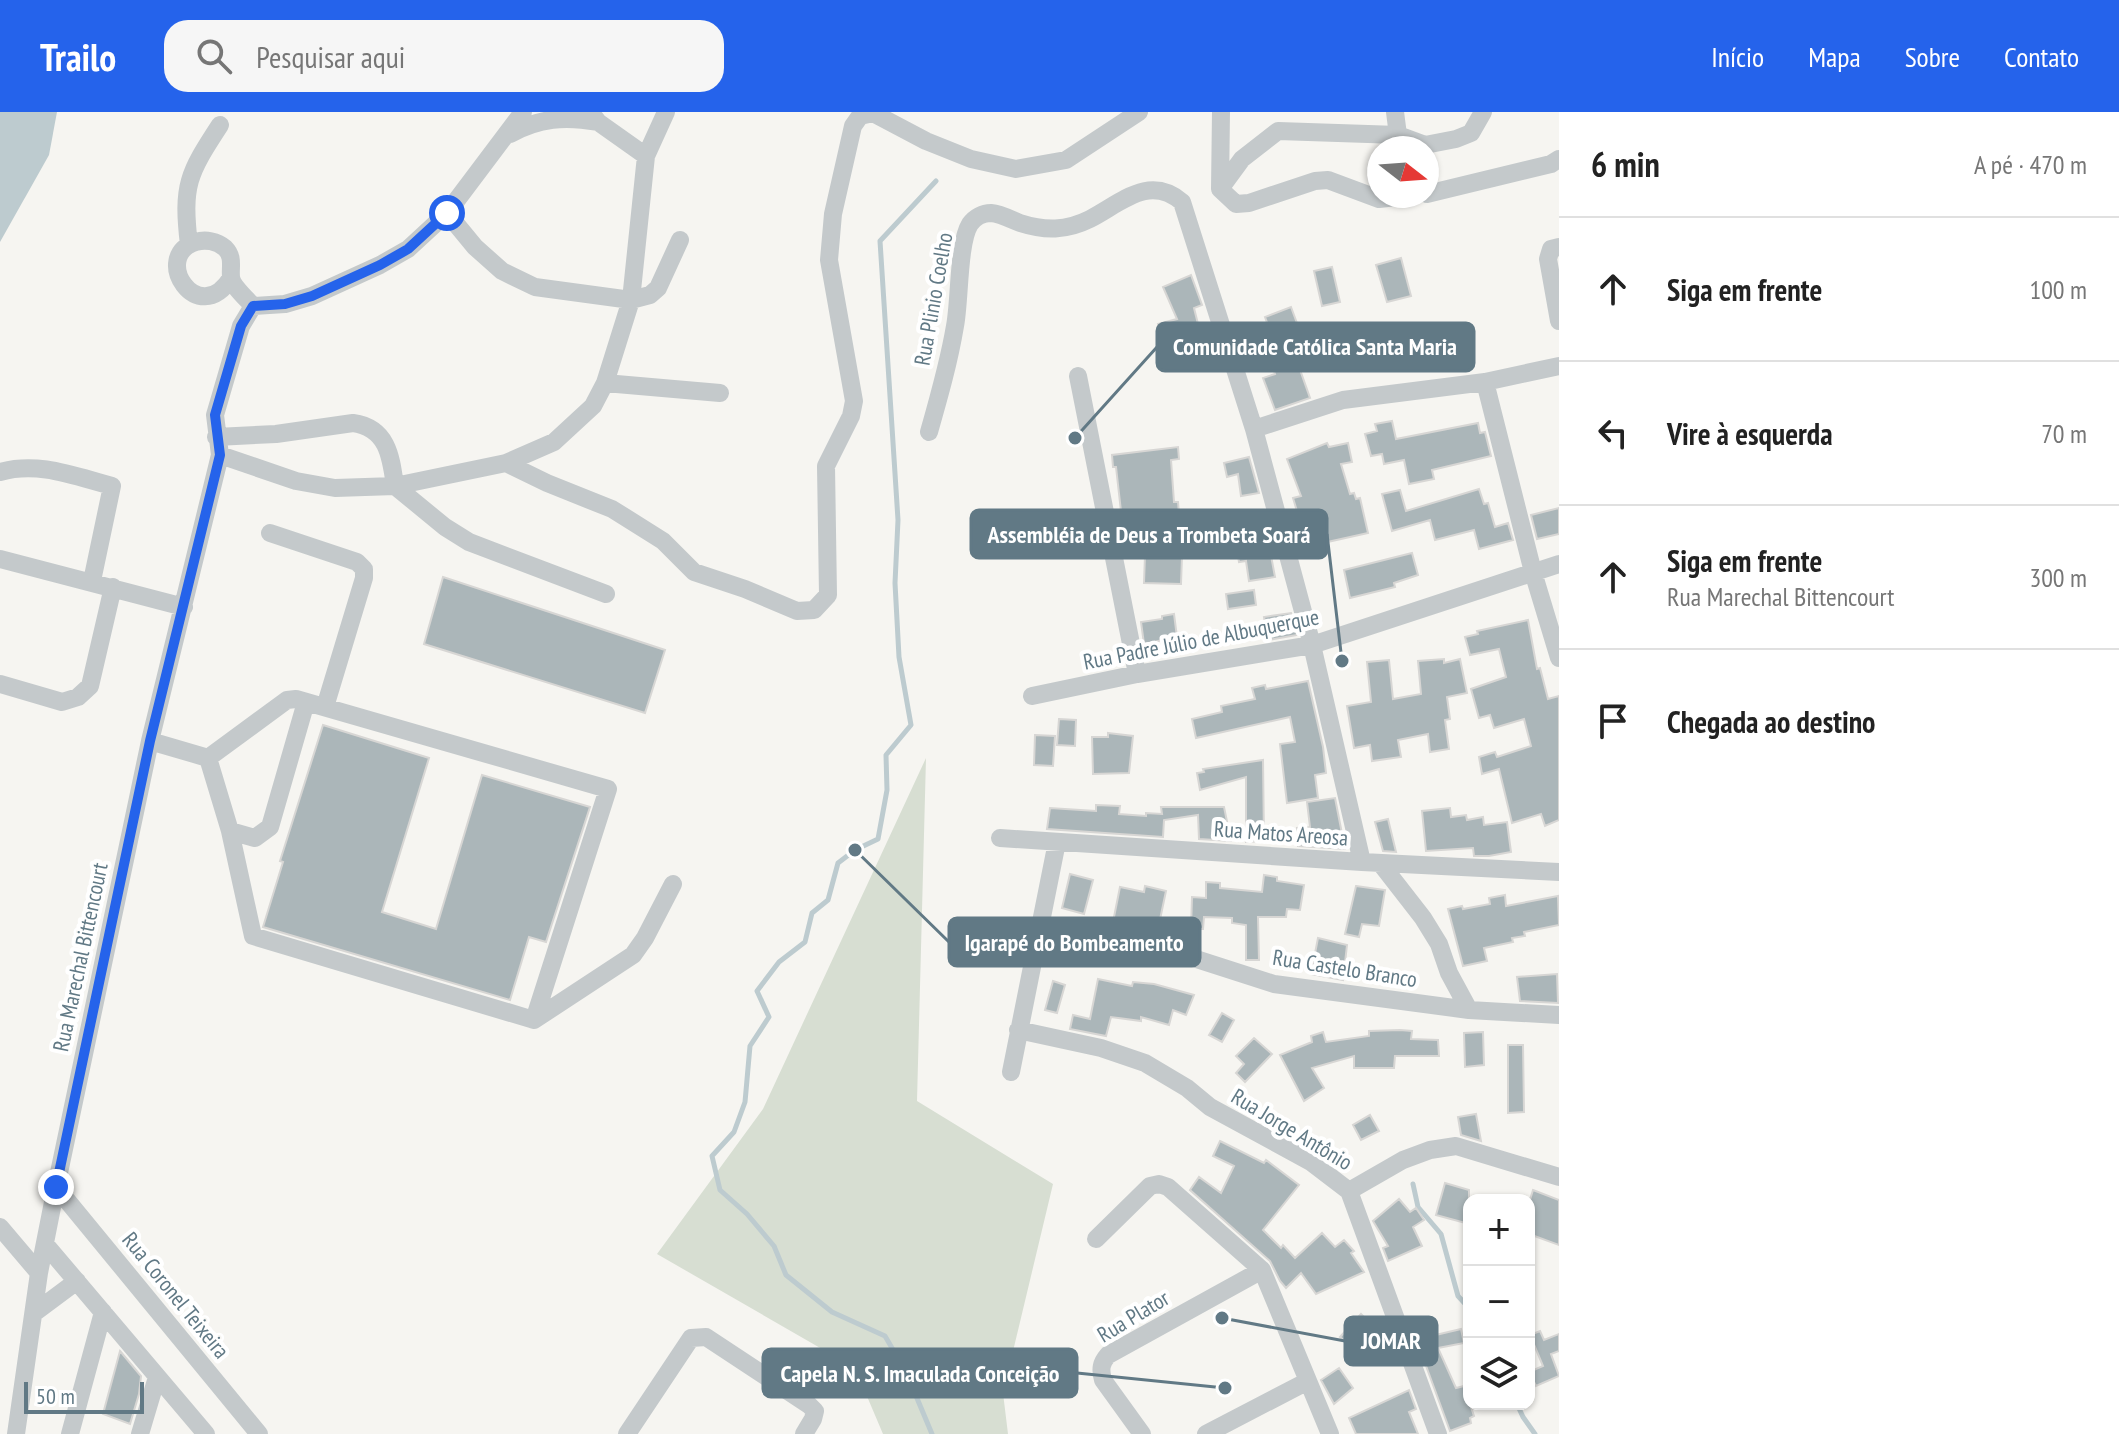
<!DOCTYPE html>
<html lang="pt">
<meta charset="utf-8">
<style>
:root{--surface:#fff;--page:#f6f6f6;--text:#222;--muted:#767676;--line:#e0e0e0;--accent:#2563eb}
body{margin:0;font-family:"PT Sans Narrow",sans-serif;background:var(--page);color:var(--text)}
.controls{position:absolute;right:24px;bottom:24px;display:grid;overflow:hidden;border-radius:16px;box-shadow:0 2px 6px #0004}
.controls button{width:72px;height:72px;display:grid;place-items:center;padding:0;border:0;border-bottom:2px solid var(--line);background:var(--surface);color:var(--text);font:40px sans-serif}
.compass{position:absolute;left:1367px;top:24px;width:72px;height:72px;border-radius:50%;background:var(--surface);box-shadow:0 2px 6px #0004;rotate:107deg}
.scale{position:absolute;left:24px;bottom:20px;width:120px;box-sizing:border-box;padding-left:8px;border:4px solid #617985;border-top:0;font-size:22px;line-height:28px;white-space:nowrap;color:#617985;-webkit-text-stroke:6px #fff;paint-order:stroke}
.stop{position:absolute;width:24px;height:24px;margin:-18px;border:6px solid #2563eb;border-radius:50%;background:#fff}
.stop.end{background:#2563eb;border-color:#fff;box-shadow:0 2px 8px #0008}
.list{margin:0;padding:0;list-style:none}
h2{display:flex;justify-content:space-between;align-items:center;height:104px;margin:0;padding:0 32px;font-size:34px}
h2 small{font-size:26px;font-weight:400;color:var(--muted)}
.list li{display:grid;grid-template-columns:52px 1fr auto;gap:24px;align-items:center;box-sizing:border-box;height:144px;padding:0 32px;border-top:2px solid var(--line)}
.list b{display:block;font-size:30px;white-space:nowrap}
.list p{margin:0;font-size:26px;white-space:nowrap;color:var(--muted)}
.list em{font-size:26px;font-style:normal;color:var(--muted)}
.icon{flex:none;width:44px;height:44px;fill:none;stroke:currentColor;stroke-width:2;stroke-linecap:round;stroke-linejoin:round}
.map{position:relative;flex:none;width:1559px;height:1322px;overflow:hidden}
header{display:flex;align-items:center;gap:48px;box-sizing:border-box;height:112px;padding:0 40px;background:var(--accent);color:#fff}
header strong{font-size:38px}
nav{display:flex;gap:44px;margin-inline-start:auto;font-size:28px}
.search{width:560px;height:72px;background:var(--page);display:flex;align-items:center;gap:20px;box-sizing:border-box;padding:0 28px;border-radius:24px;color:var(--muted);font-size:30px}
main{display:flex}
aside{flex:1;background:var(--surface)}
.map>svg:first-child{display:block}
.green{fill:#d7ded2}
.water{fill:#bdcbcf}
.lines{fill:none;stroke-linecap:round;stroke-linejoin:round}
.stream{stroke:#bdcbcf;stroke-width:5}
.building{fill:#abb6b9;stroke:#d7d6d4;stroke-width:2}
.minor{stroke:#c4c9cb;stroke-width:18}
.route{stroke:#2563eb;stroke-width:10}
.labels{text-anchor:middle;stroke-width:8;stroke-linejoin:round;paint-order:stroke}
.street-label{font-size:22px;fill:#617985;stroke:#fff}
.leader{fill:none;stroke:#617985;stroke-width:3}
.callout-dot{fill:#617985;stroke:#fff;stroke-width:3}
.callout{fill:#617985;stroke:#617985;stroke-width:3}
.callout-label{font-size:24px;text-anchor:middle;font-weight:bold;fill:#fff}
</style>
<header>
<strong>Trailo</strong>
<div class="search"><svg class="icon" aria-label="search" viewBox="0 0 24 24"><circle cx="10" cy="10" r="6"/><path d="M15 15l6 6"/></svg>Pesquisar aqui</div>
<nav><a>Início</a><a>Mapa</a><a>Sobre</a><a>Contato</a></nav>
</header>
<main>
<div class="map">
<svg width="1559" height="1322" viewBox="0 0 1559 1322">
<rect width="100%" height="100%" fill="#f6f5f1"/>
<path class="green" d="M926 646 917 989 1053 1072 1003 1281 1008 1322H883L855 1256 657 1142 763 997Z"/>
<path class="water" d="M0 0H57L49 43 0 130Z"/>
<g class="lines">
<path class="stream" d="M1413 1072 1418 1095 1441 1122 1458 1184 1469 1196
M1517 1292 1523 1305 1535 1322
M932 1322 906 1260 885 1224 832 1200 786 1163 774 1134 747 1102 720 1078 712 1044 734 1020 745 990 750 934 769 905 757 879 779 850 805 830 812 801 828 788 838 751 855 738 878 727 887 678 886 643 911 613 899 545 895 471 898 408 880 129 936 69"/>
</g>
<path class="building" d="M1401 146 1411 184 1387 190 1376 153Z
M1332 155 1340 190 1322 194 1314 159Z
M1191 163 1202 193 1194 196 1199 216 1161 225 1158 212 1177 207 1163 175Z
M1291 195 1301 222 1315 217 1324 241 1298 252 1310 286 1275 298 1263 266 1275 262 1266 236 1275 232 1265 205Z
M1392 309 1396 327 1478 311 1480 321 1485 320 1491 344 1432 358 1434 367 1409 372 1404 348 1384 352 1382 342 1371 344 1365 322 1377 319 1375 312Z
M1327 331 1329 335 1348 331 1352 350 1341 352 1350 382 1354 381 1356 387 1360 386 1368 421 1323 431 1319 414 1303 419 1293 386 1301 384 1287 347Z
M1178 335 1179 347 1171 348 1174 390H1178L1179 402 1122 408 1116 355H1113L1112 343Z
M1249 345 1259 381 1241 384 1238 362 1227 365 1224 351Z
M1479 377 1484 392 1488 391 1495 415 1508 411 1513 428 1479 437 1474 418 1435 428 1430 408 1392 419 1382 382 1400 378 1406 399Z
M1559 396V422L1537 427 1531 403Z
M1266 417 1275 465 1249 469 1246 449 1239 450 1237 438 1256 434 1254 419Z
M1412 441 1418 463 1394 471 1395 475 1350 486 1344 458Z
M1145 443 1182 444 1181 472 1144 471Z
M443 465 665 538 645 601 424 532Z
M1254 478 1256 493 1228 497 1226 482Z
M1291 501 1297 523 1268 528 1264 505Z
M1174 502 1177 525 1144 532 1141 510 1162 507V504Z
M1528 508 1537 557 1540 556 1548 587 1559 584V708L1545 714 1541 702 1512 711 1499 657 1482 662 1479 645 1495 640 1497 645 1531 634 1524 607 1494 616 1490 603 1479 606 1471 577 1506 565 1499 537 1470 543 1465 525 1478 522 1477 519Z
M1444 547V551L1460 547 1467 581 1447 585 1450 607 1445 608 1449 637 1430 640 1428 622 1398 628 1401 645 1372 649 1370 633 1354 636 1347 594 1371 590 1367 550 1389 548 1393 587 1421 582 1418 549Z
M1308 569 1323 635 1326 661 1315 663 1318 686 1287 691 1280 632 1295 630 1290 605 1196 626 1192 607 1222 600 1221 594 1255 587 1252 576 1265 573 1266 577Z
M1059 607 1076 608 1075 634 1057 633Z
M323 613 429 646 382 800 436 817 482 663 590 695 546 830 529 825 510 888 263 815 283 750 280 749Z
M1108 621 1133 624 1129 661 1093 662 1092 625H1108Z
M1035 623 1055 624 1053 654 1034 653Z
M1263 648 1264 729 1246 730V665L1200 678 1197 661 1204 660 1203 657Z
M1335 686 1345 737 1298 734 1297 716 1310 715 1307 690Z
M1096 693 1120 694 1119 702 1146 704V701L1162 702 1161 695H1224L1231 729 1199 727 1198 703 1164 708 1163 725 1047 717 1050 696 1096 699Z
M1450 696 1451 705 1466 703 1467 708 1483 705 1484 713 1507 710 1511 740 1489 744H1474L1473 736 1426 739 1422 699Z
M1388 707 1396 740 1383 739 1375 710Z
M1070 762 1093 768 1084 802 1062 796Z
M1264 763 1277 765V769L1304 773 1300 798 1287 797 1286 805H1258L1259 848H1246V813L1232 811V806L1204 805 1203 817H1191L1192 785 1206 786V770L1220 771V776L1262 780Z
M1145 774 1166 779 1158 817 1125 810V813L1113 810 1120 775 1144 780Z
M1356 774 1385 778 1379 814 1362 812 1359 825 1345 822Z
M1505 783 1506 794 1558 784 1559 813 1524 820 1525 824 1512 826 1513 830 1484 836 1487 849 1463 854 1448 797 1462 794 1463 797 1490 792 1489 786Z
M1318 826 1347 833 1343 868 1311 862Z
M1557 862 1558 891 1520 889 1517 865Z
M1098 867 1132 874 1133 870 1154 872 1194 883 1186 903 1173 898 1169 913 1141 905V909L1111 905 1106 924 1070 917 1073 903 1090 907Z
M1053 869 1065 873 1057 901 1045 898Z
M1222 901 1234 908 1222 930 1209 923Z
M1400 918 1412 919 1411 927 1438 928 1439 944H1395L1394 956H1354V944L1312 956 1324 976 1304 989 1280 943 1312 930 1311 924 1323 920 1326 930 1369 924V919Z
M1483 920 1484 953 1465 955 1464 921Z
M1254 926 1272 942 1245 970 1236 961 1244 952 1236 944Z
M1508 933H1523L1524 1000 1508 1001Z
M1476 1002 1481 1029 1461 1023 1458 1005Z
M1370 1003 1379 1019 1361 1028 1353 1013Z
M1220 1029 1264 1051 1266 1048 1299 1073 1263 1118 1281 1136 1283 1133 1295 1146 1322 1121 1335 1135 1344 1128 1354 1139 1351 1141 1364 1160 1316 1182 1301 1161 1286 1176 1280 1169 1270 1149 1190 1078 1199 1065 1221 1081 1234 1054 1213 1044Z
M1445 1071 1469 1078V1112L1436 1103Z
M1533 1078 1559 1088V1133L1529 1122V1091Z
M1399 1087 1410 1100 1416 1096 1424 1108 1413 1115 1422 1134 1388 1149 1383 1136 1388 1134 1373 1109Z
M1361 1202 1373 1214 1352 1236 1340 1225Z
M1461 1217 1464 1231 1438 1236 1456 1276 1464 1274 1474 1304 1470 1306 1471 1311 1450 1319 1418 1232 1424 1228 1423 1226Z
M1540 1219 1544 1228 1559 1222V1239L1551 1242 1559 1264 1536 1274 1529 1260 1543 1254 1530 1223Z
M120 1239 141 1264 139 1282 130 1312 103 1302Z
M1339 1256 1353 1276 1334 1292 1321 1268Z
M1409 1278 1416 1297 1409 1300 1418 1322H1356L1349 1306Z"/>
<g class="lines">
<path class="minor" d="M1221 0 1220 77 1242 47 1278 19 1398 23 1425 33 1456 27 1471 21 1483 0
M1395 0 1398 23
M592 2 598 10 646 44
M510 22C539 6 565 4 598 10
M1220 77 1236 92 1249 91 1315 69 1328 68 1379 87 1405 84
M1427 82 1551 52 1559 47
M447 101 475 135 502 159 535 175 631 188 650 183 658 176 680 128
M189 133C182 73 188 62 220 13
M1559 135 1551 137 1548 147 1559 209
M231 166C198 218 150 144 196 130 205 127 217 129 225 136 234 145 230 154 231 165 232 174 247 187 253 194
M1078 264 1137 562
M1485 270 1533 460 1559 546
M605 271 720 281
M1254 317 1343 288 1485 270 1559 254
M929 320C939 285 949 250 955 214 960 189 958 131 970 112 975 105 983 101 991 101 1001 102 1010 107 1020 111 1045 119 1066 119 1090 107 1121 91 1149 62 1182 90L1254 317 1312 533 1362 750
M216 325 276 322 353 311C388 316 391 345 395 374L445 415 469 430 606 482
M220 343 215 303 241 214 253 194 285 192 312 184 380 153 408 137 447 101 523 0
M506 351 547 371 612 397 663 429 694 460 745 477 797 499 814 498 828 483 826 354 851 304 854 289 829 148 833 102 853 14 860 4 873 1 926 29 971 47 1016 57 1066 48 1139 0
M0 360C38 349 74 364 112 374L92 469
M270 421 357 450 364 457V466L325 595
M0 447 184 495
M0 572 62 590 78 585 90 574 113 475
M1032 584 1137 562 1312 533 1559 452
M296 587 608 677 534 908 253 824 230 719 208 646 287 588Z
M150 629 208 646
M230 719 255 726 270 715 306 590
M1000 726 1362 750 1559 760
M1381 752 1423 806 1439 832 1449 861 1469 898
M1035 838 1131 826 1274 872 1469 898 1559 903
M534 908 633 843 645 826 673 772
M1018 918 1101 936 1145 951 1187 976 1210 995 1311 1050 1349 1079 1438 1322
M1011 960 1057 730
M56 1075 259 1322
M1349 1079 1403 1048 1430 1038 1456 1034 1559 1065
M0 1115 39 1161
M1096 1127 1150 1074 1159 1072 1168 1075 1262 1158 1330 1322
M45 1132 206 1322
M34 1201 77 1169
M16 1322 39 1161 56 1075 150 629 220 343 296 369 335 376 395 374 506 351 554 330 593 294 605 271 631 188 646 44 666 0
M70 1322 103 1200
M140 1322 157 1265
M627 1322 691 1226 706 1225 809 1293 815 1299 813 1307 804 1322
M1142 1322 1103 1268C1100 1257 1101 1251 1108 1243L1262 1158
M1206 1322 1308 1269"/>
</g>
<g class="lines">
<path class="route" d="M56 1075 150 629 220 343 215 303 241 214 253 194 285 192 312 184 380 153 408 137 447 101"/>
</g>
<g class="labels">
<g class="street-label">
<text transform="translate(933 187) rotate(-80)" y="8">Rua Plinio Coelho</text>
<text transform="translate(1201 527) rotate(-11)" y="8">Rua Padre Júlio de Albuquerque</text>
<text transform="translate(1281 721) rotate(4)" y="8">Rua Matos Areosa</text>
<text transform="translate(80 845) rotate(-78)" y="8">Rua Marechal Bittencourt</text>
<text transform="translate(1345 856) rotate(9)" y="8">Rua Castelo Branco</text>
<text transform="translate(1292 1017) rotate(31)" y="8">Rua Jorge Antônio</text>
<text transform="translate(176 1183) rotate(51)" y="8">Rua Coronel Teixeira</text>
<text transform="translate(1133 1204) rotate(-31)" y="8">Rua Plator</text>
</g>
</g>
<path class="leader" d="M1075 326L1157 235M1342 549L1327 422M855 738L949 830M1222 1206L1345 1229M1225 1276L1077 1261"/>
<g class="callout-dot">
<circle cx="1075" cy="326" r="8"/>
<circle cx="1342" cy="549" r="8"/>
<circle cx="855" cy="738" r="8"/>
<circle cx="1222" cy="1206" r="8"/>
<circle cx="1225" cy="1276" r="8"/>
</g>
<g class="callout">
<rect x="1157" y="211" width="317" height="48" rx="8"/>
<rect x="971" y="398" width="356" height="48" rx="8"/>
<rect x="949" y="806" width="251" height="48" rx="8"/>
<rect x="1345" y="1205" width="92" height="48" rx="8"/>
<rect x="763" y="1237" width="314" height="48" rx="8"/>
</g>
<g class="callout-label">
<text x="1315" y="243">Comunidade Católica Santa Maria</text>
<text x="1149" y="431">Assembléia de Deus a Trombeta Soará</text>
<text x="1074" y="839">Igarapé do Bombeamento</text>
<text x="1391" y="1237">JOMAR</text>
<text x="920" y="1270">Capela N. S. Imaculada Conceição</text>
</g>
</svg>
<div class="controls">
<button>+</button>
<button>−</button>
<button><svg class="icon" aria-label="layers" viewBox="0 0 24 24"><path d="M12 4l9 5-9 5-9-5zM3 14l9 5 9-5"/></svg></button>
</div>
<svg class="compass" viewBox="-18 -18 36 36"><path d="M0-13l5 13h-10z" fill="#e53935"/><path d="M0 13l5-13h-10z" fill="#767676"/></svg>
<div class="scale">50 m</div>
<div class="stop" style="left:447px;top:101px"></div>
<div class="stop end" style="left:56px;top:1075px"></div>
</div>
<aside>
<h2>6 min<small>A pé · 470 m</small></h2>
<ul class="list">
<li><svg class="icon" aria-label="ahead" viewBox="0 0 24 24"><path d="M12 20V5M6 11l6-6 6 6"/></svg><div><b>Siga em frente</b></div><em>100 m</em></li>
<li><svg class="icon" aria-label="left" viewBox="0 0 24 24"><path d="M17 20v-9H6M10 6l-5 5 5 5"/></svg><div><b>Vire à esquerda</b></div><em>70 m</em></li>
<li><svg class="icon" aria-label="ahead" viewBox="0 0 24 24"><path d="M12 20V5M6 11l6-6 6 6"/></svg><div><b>Siga em frente</b><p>Rua Marechal Bittencourt</p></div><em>300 m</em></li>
<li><svg class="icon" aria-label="arrive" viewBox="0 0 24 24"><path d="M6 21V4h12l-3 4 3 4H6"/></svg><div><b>Chegada ao destino</b></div></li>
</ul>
</aside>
</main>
